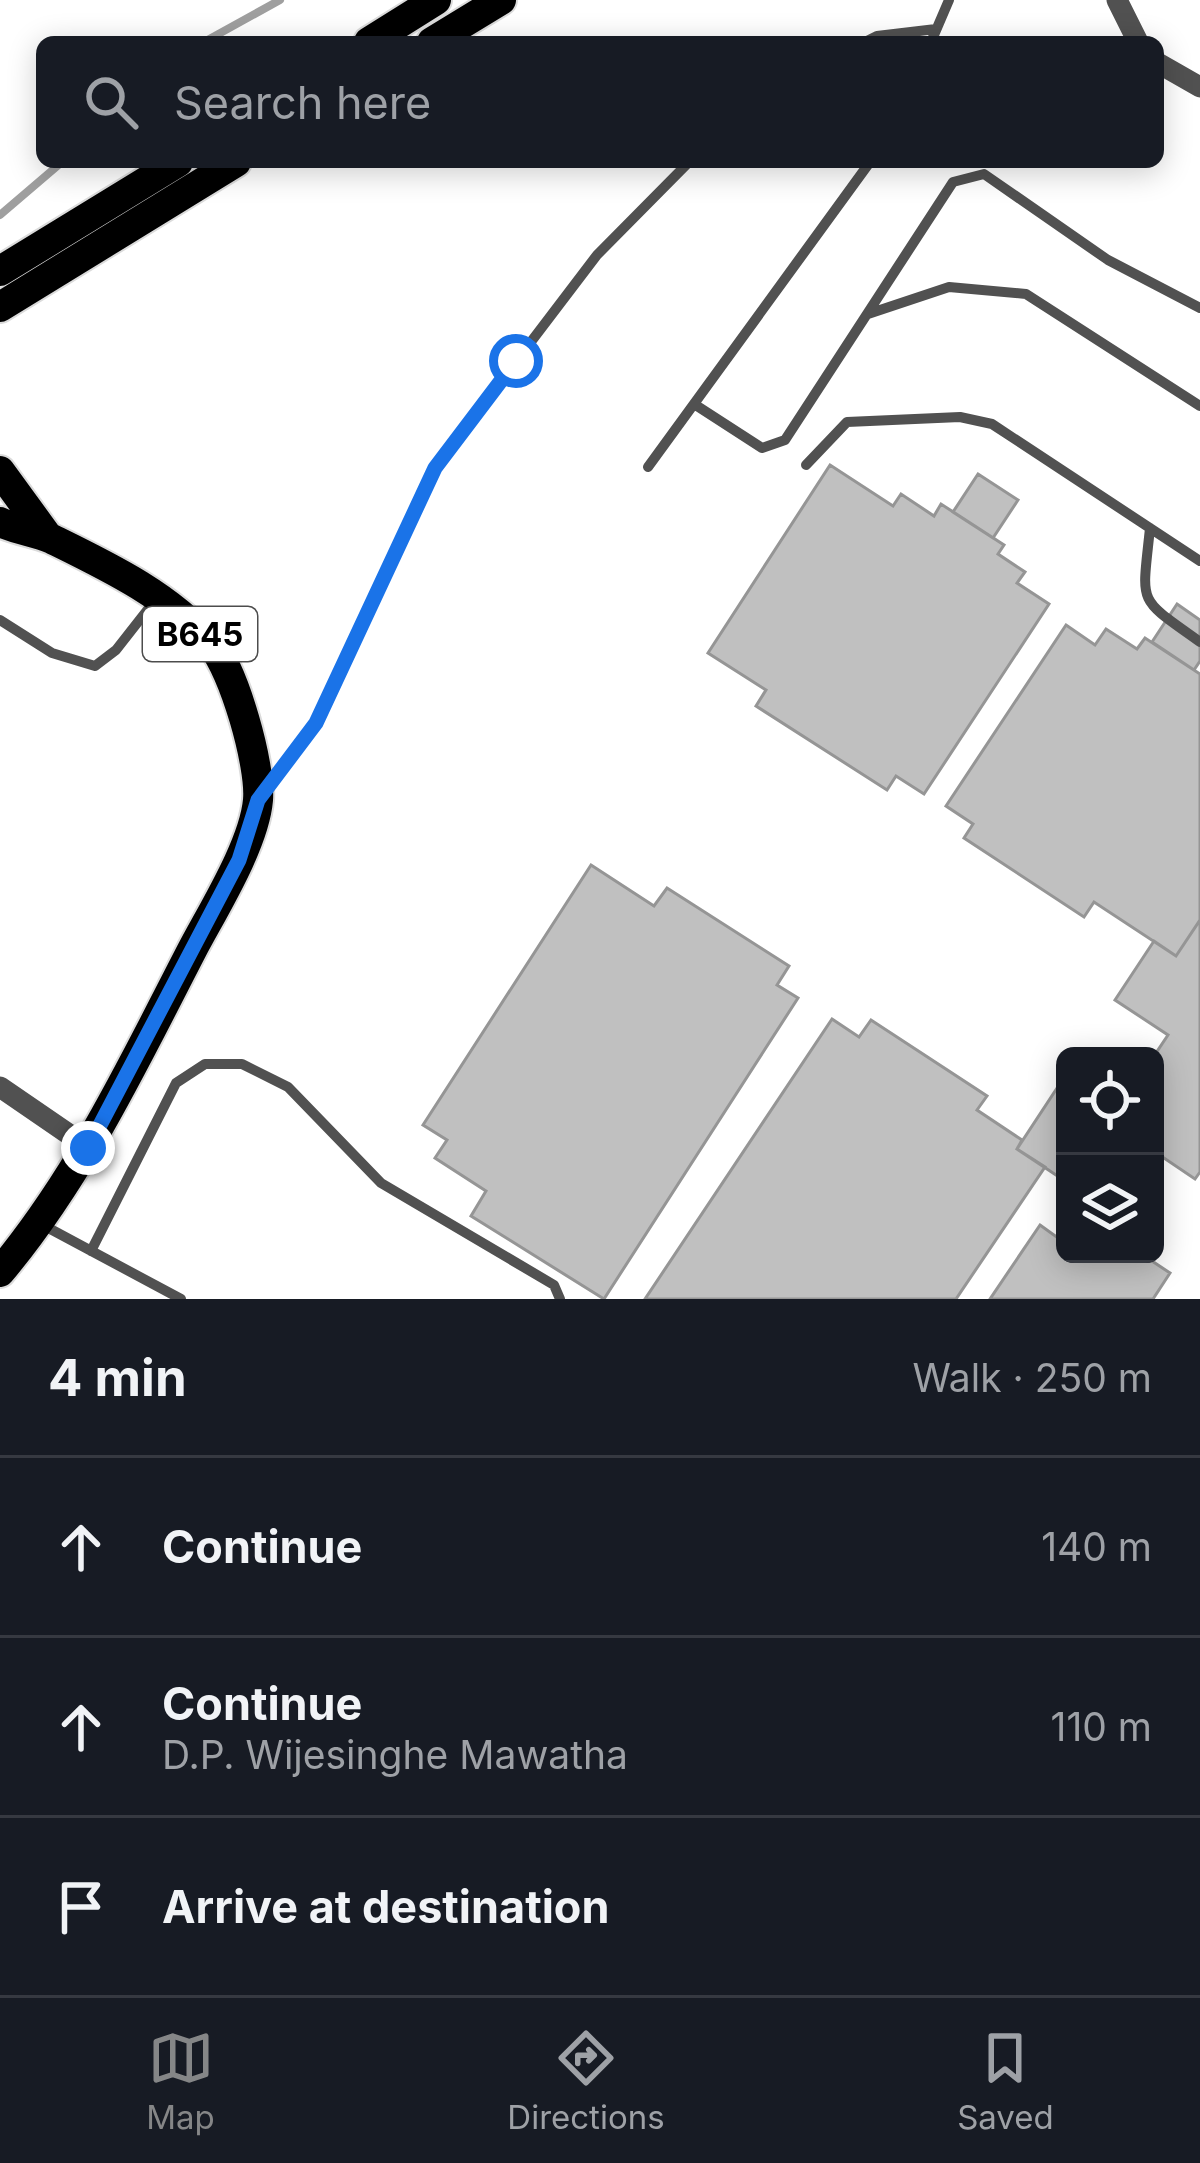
<!DOCTYPE html>
<meta charset="utf-8">
<style>
:root{--surface:#171b24;--page:#242831;--text:#f1f3f6;--muted:#9ea1a6;--line:#363941;--accent:#858687}
body{margin:0;font-family:Inter,sans-serif;background:var(--page);color:var(--text)}
.controls{position:absolute;right:36px;bottom:36px;display:grid;overflow:hidden;border-radius:18px;box-shadow:0 6px 30px #0003}
.controls button{width:108px;height:108px;display:grid;place-items:center;padding:0;border:0;border-bottom:3px solid var(--line);background:var(--surface);color:var(--text);font:60px sans-serif}
.stop{position:absolute;width:36px;height:36px;margin:-27px;border:9px solid #1a73e8;border-radius:50%;background:#fff}
.stop.end{background:#1a73e8;border-color:#fff;box-shadow:0 3px 12px #0008}
.list{margin:0;padding:0;list-style:none}
h2{display:flex;justify-content:space-between;align-items:center;height:156px;margin:0;padding:0 48px;font-size:51px}
h2 small{font-size:39px;font-weight:400;color:var(--muted)}
.list li{display:grid;grid-template-columns:78px 1fr auto;gap:36px;align-items:center;box-sizing:border-box;height:180px;padding:0 48px;border-top:3px solid var(--line)}
.list b{display:block;font-size:45px;white-space:nowrap}
.list p{margin:0;font-size:39px;white-space:nowrap;color:var(--muted)}
.list em{font-size:39px;font-style:normal;color:var(--muted)}
.icon{flex:none;width:66px;height:66px;fill:none;stroke:currentColor;stroke-width:2;stroke-linecap:round;stroke-linejoin:round}
.map{position:relative;flex:none;width:1200px;height:1299px;overflow:hidden}
.search{position:absolute;background:var(--surface);box-shadow:0 6px 30px #0003;left:36px;right:36px;top:36px;height:132px;display:flex;align-items:center;gap:30px;box-sizing:border-box;padding:0 42px;border-radius:18px;color:var(--muted);font-size:45px}
.sheet{height:696px;background:var(--surface)}
nav{display:flex;justify-content:space-around;align-items:center;box-sizing:border-box;height:168px;border-top:3px solid var(--line);background:var(--surface);font-size:33px;color:var(--muted)}
nav a{display:grid;justify-items:center;gap:6px}
nav .on{color:var(--accent)}
.map>svg:first-child{display:block}
.lines{fill:none;stroke-linecap:round;stroke-linejoin:round}
.stream{stroke:#9f9f9f;stroke-width:8}
.building{fill:#c0c0c0;stroke:#959595;stroke-width:3}
.primary-casing{stroke:#dbdbdb;stroke-width:34}
.lane{stroke:#515151;stroke-width:10}
.street{stroke:#515151;stroke-width:21}
.primary{stroke:#000;stroke-width:30}
.route{stroke:#1a73e8;stroke-width:15}
.labels{text-anchor:middle;stroke-width:9;stroke-linejoin:round;paint-order:stroke}
.shield{fill:#fff;stroke:#4c4c4c;stroke-width:3}
.shield-label{font-size:33px;font-weight:bold;fill:#000}
</style>
<div class="map">
<svg width="1200" height="1299" viewBox="0 0 1200 1299">
<rect width="100%" height="100%" fill="#fff"/>
<g class="lines">
<path class="stream" d="M204 42 280 0
M0 215 62 162"/>
</g>
<path class="building" d="M830 465 893 506 901 494 934 516 941 504 1004 545 998 554 1025 572 1017 583 1049 604 924 794 896 776 887 790 756 706 766 690 708 653Z
M978 474 1018 500 993 538 953 512Z
M1177 604 1200 620V661L1194 670 1152 642Z
M1066 625 1095 645 1106 629 1137 649 1145 638 1200 674V920L1176 956 1094 902 1084 917 964 838 973 824 946 806Z
M591 865 654 906 667 888 789 966 777 985 798 998 604 1299 471 1216 486 1191 435 1158 447 1140 423 1125Z
M1200 920V1172L1195 1179 1155 1152 1154 1056 1168 1035 1115 1000 1154 941 1176 956Z
M832 1019 859 1037 871 1020 987 1096 977 1110 1022 1140 1017 1149 1045 1167 956 1299H645Z
M1065 1076V1181L1017 1149Z
M1040 1225 1058 1238 1065 1228V1254H1152L1149 1259 1170 1273 1153 1299H990Z"/>
<g class="lines">
<defs>
<path id="primary" d="M369 42 436 0
M432 42 501 0
M0 271 178 162
M0 307 236 162
M0 471 48 537
M0 522C17 530 36 532 52 539 109 567 168 595 211 644 234 670 261 765 258 800 254 845 213 910 192 950 134 1062 81 1175 0 1272"/>
</defs>
<use href="#primary" class="primary-casing"/>
<path class="lane" d="M865 42 877 36 936 29
M931 42 949 0
M868 314 949 287 1026 294 1200 406
M694 404 762 448 785 440 953 182 984 174 1108 260 1200 308
M806 465 847 422 960 417 992 424 1200 561
M648 467 870 162
M1150 528C1142 607 1136 596 1200 642
M0 620 52 653 95 666 116 650 156 599
M265 791 316 723 435 468 597 255 689 162
M41 1224 181 1299
M91 1251 176 1083 205 1064H242L288 1087 381 1183 554 1285 560 1299"/>
<path class="street" d="M1117 0 1138 42
M1158 63 1200 87
M0 1087 89 1148"/>
<use href="#primary" class="primary"/>
</g>
<g class="lines">
<path class="route" d="M88 1148 239 860 258 800 316 723 435 468 516 361"/>
</g>
<g class="labels">
<rect class="shield" x="143" y="607" width="114" height="54" rx="9"/>
<g class="shield-label">
<text x="200" y="646">B645</text>
</g>
</g>
</svg>
<div class="controls">
<button><svg class="icon" aria-label="locate" viewBox="0 0 24 24"><circle cx="12" cy="12" r="6"/><path d="M12 2v4M12 18v4M2 12h4M18 12h4"/></svg></button>
<button><svg class="icon" aria-label="layers" viewBox="0 0 24 24"><path d="M12 4l9 5-9 5-9-5zM3 14l9 5 9-5"/></svg></button>
</div>
<div class="stop" style="left:516px;top:361px"></div>
<div class="stop end" style="left:88px;top:1148px"></div>
<div class="search"><svg class="icon" aria-label="search" viewBox="0 0 24 24"><circle cx="10" cy="10" r="6"/><path d="M15 15l6 6"/></svg>Search here</div>
</div>
<section class="sheet">
<h2>4 min<small>Walk · 250 m</small></h2>
<ul class="list">
<li><svg class="icon" aria-label="ahead" viewBox="0 0 24 24"><path d="M12 20V5M6 11l6-6 6 6"/></svg><div><b>Continue</b></div><em>140 m</em></li>
<li><svg class="icon" aria-label="ahead" viewBox="0 0 24 24"><path d="M12 20V5M6 11l6-6 6 6"/></svg><div><b>Continue</b><p>D.P. Wijesinghe Mawatha</p></div><em>110 m</em></li>
<li><svg class="icon" aria-label="arrive" viewBox="0 0 24 24"><path d="M6 21V4h12l-3 4 3 4H6"/></svg><div><b>Arrive at destination</b></div></li>
</ul>
</section>
<nav>
<a class="on"><svg class="icon" aria-label="map" viewBox="0 0 24 24"><path d="M3 6l6-2 6 2 6-2v14l-6 2-6-2-6 2zM9 4v14M15 6v14"/></svg>Map</a>
<a><svg class="icon" aria-label="directions" viewBox="0 0 24 24"><path d="M12 3l9 9-9 9-9-9zM9 14v-3h6M13 9l2 2-2 2"/></svg>Directions</a>
<a><svg class="icon" aria-label="saved" viewBox="0 0 24 24"><path d="M7 4h10v16l-5-4-5 4z"/></svg>Saved</a>
</nav>
